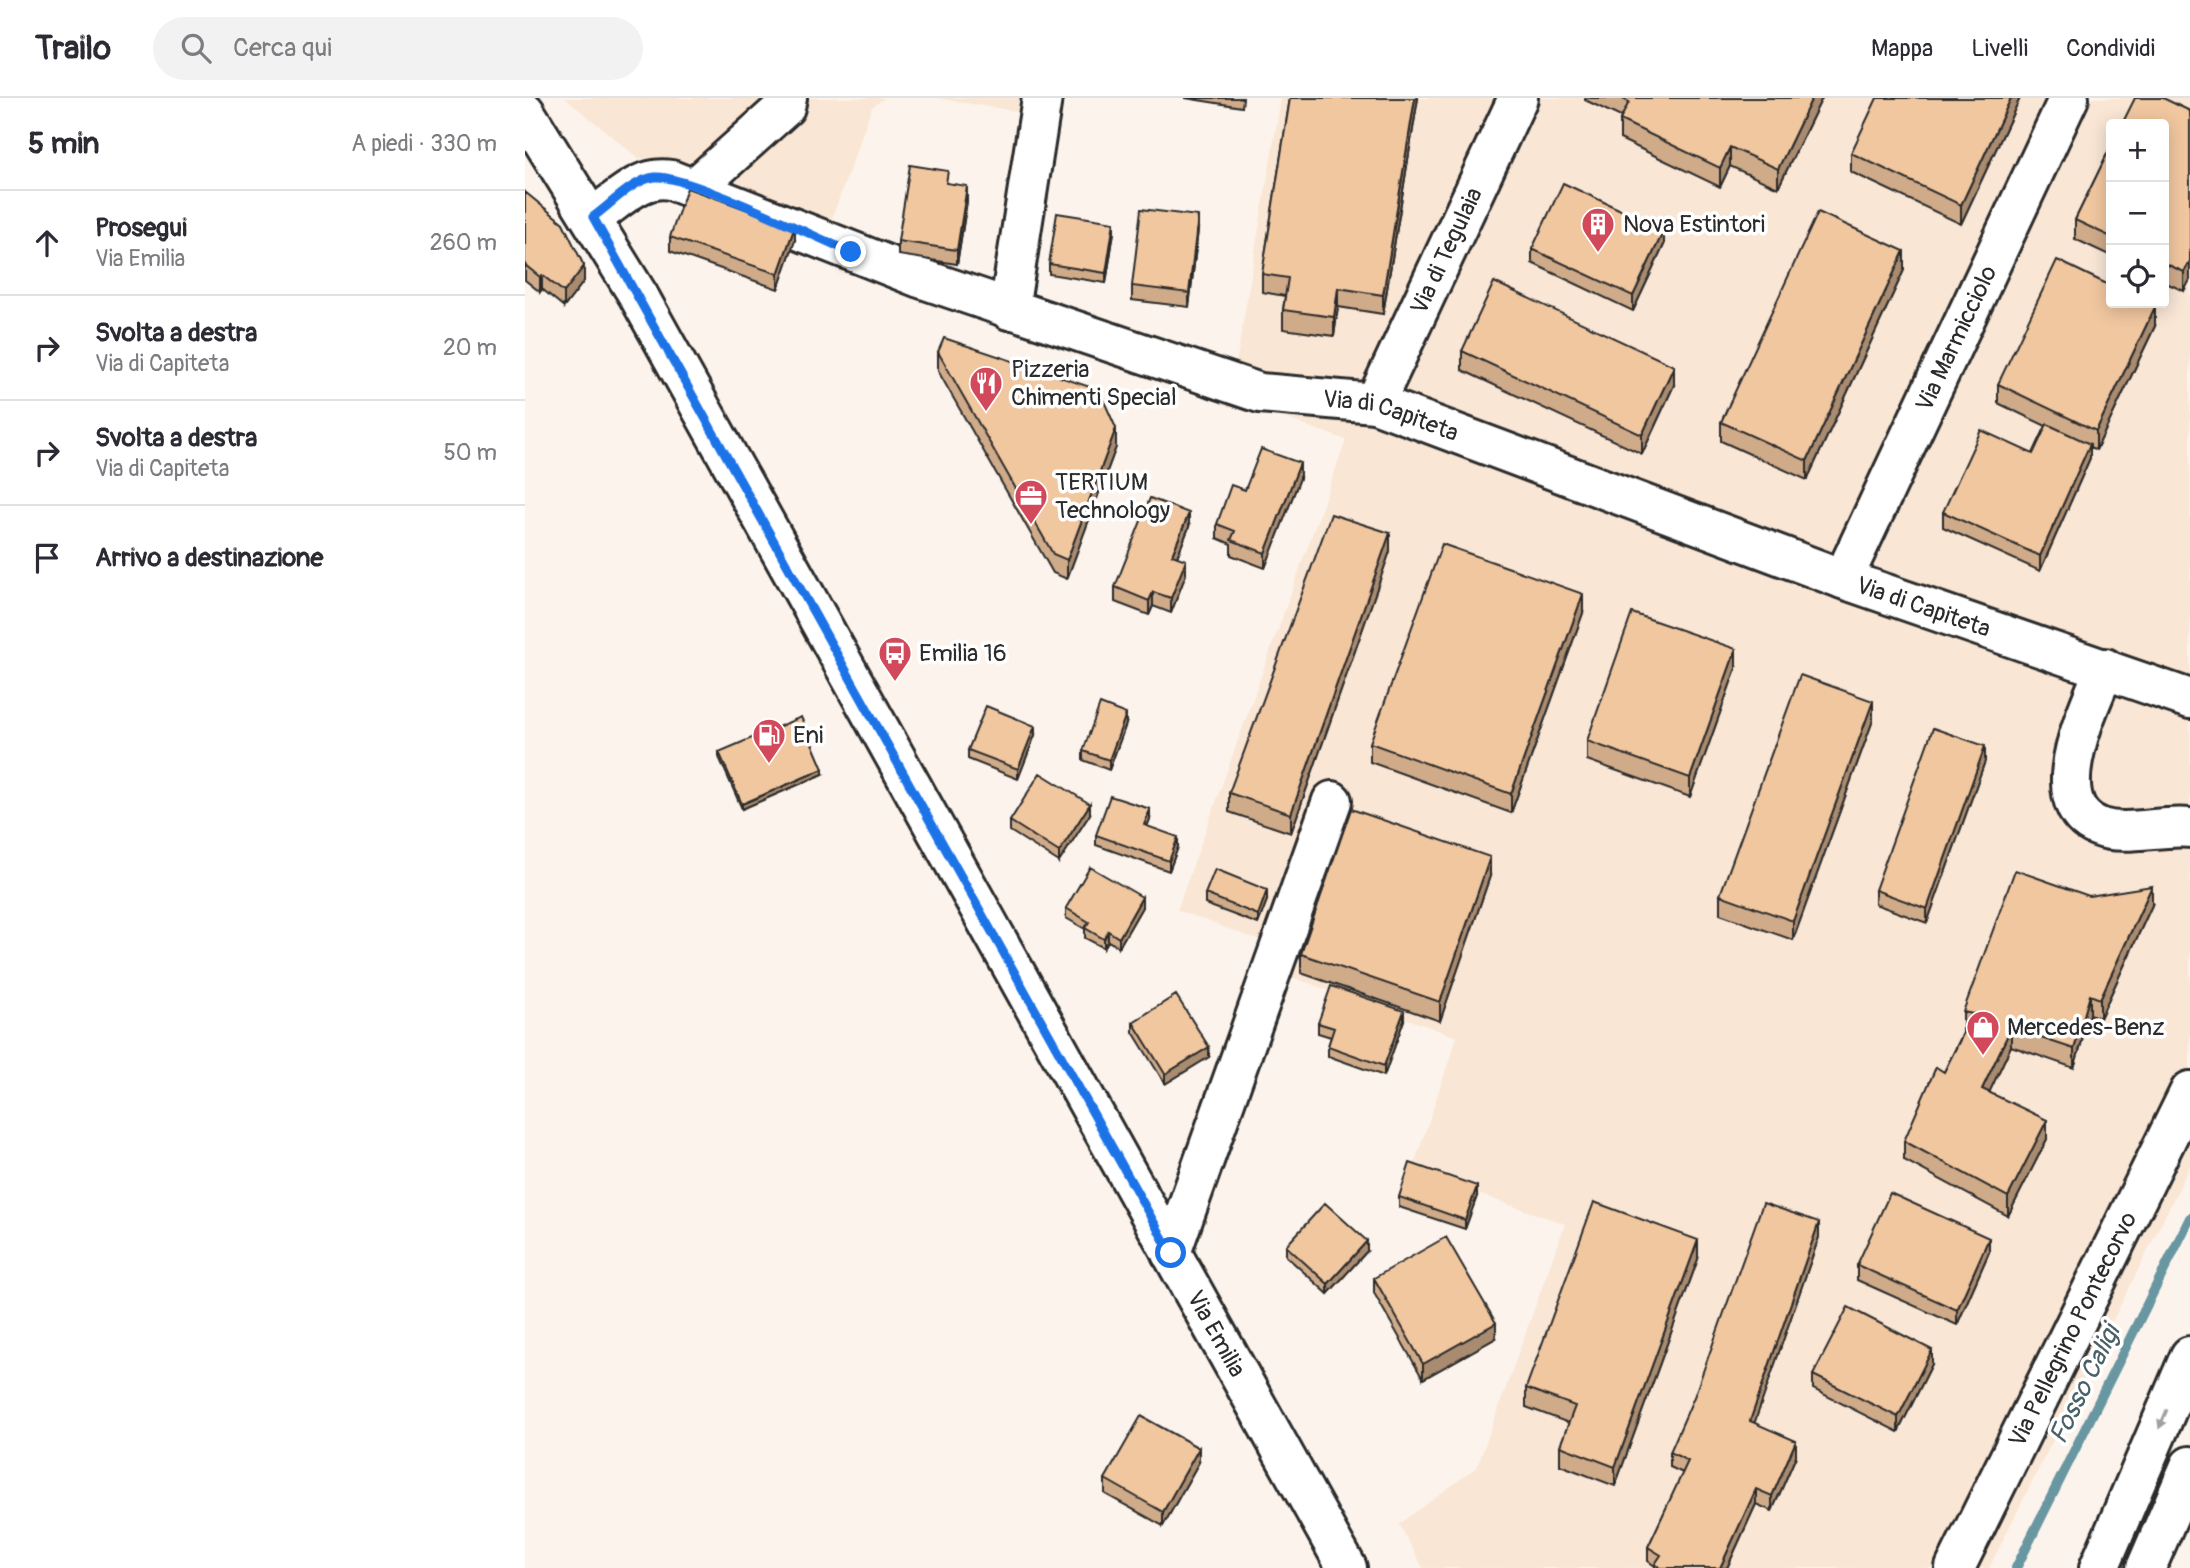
<!DOCTYPE html>
<html lang="it">
<meta charset="utf-8">
<style>
:root{--surface:#fff;--page:#f2f2f3;--text:#2b2b33;--muted:#7c7c81;--line:#e1e1e2}
body{margin:0;font-family:Pangolin,sans-serif;background:var(--page);color:var(--text)}
.controls{position:absolute;right:21px;top:21px;display:grid;overflow:hidden;border-radius:7px;box-shadow:0 4px 18px #0003}
.controls button{width:63px;height:63px;display:grid;place-items:center;padding:0;border:0;border-bottom:2px solid var(--line);background:var(--surface);color:var(--text);font:35px sans-serif}
.stop{position:absolute;width:21px;height:21px;margin:-16px;border:5px solid #1a73e8;border-radius:50%;background:#fff}
.stop.end{background:#1a73e8;border-color:#fff;box-shadow:0 2px 7px #0008}
.list{margin:0;padding:0;list-style:none}
h2{display:flex;justify-content:space-between;align-items:center;height:91px;margin:0;padding:0 28px;font-size:30px}
h2 small{font-size:23px;font-weight:400;color:var(--muted)}
.list li{display:grid;grid-template-columns:46px 1fr auto;gap:21px;align-items:center;box-sizing:border-box;height:105px;padding:0 28px;border-top:2px solid var(--line)}
.list b{display:block;font-size:26px;white-space:nowrap}
.list p{margin:0;font-size:23px;white-space:nowrap;color:var(--muted)}
.list em{font-size:23px;font-style:normal;color:var(--muted)}
.icon{flex:none;width:38px;height:38px;fill:none;stroke:currentColor;stroke-width:2;stroke-linecap:round;stroke-linejoin:round}
.map{position:relative;flex:none;width:1665px;height:1470px;overflow:hidden}
header{display:flex;align-items:center;gap:42px;box-sizing:border-box;height:98px;padding:0 35px;background:var(--surface);border-bottom:2px solid var(--line)}
header strong{font-size:33px}
nav{display:flex;gap:38px;margin-inline-start:auto;font-size:24px}
.search{width:490px;height:63px;background:var(--page);display:flex;align-items:center;gap:18px;box-sizing:border-box;padding:0 24px;border-radius:38px;color:var(--muted);font-size:26px}
main{display:flex}
aside{flex:1;background:var(--surface)}
.map>svg:first-child{display:block}
.built{fill:#f9e6d5;fill-rule:evenodd}
.lines{fill:none;stroke-linecap:round;stroke-linejoin:round}
.stream{stroke:#6896a1;stroke-width:10}
.minor-casing{stroke:#2b2b2b;stroke-width:44}
.major-casing{stroke:#2b2b2b;stroke-width:44}
.minor{stroke:#fff;stroke-width:38}
.major{stroke:#fff;stroke-width:38}
.wall{fill:#cfab8a;stroke:#2b2b2b;stroke-width:2}
.shaded-wall{fill:#a98b70;stroke:#2b2b2b;stroke-width:2}
.building{fill:#f1c7a0;stroke:#2b2b2b;stroke-width:2}
.oneway{fill:#a0a0a0}
.route{stroke:#1a73e8;stroke-width:9}
.labels{text-anchor:middle;stroke-width:7;stroke-linejoin:round;paint-order:stroke}
.poi-label{font-size:24px;fill:#2b2b2b;stroke:#fff;text-anchor:start}
.street-label{font-size:24px;fill:#2b2b2b;stroke:#fff}
.water-label{font-size:26px;font-style:italic;fill:#496066;stroke:#fff}
</style>
<header>
<strong>Trailo</strong>
<div class="search"><svg class="icon" aria-label="search" viewBox="0 0 24 24"><circle cx="10" cy="10" r="6"/><path d="M15 15l6 6"/></svg>Cerca qui</div>
<nav><a>Mappa</a><a>Livelli</a><a>Condividi</a></nav>
</header>
<main>
<aside>
<h2>5 min<small>A piedi · 330 m</small></h2>
<ul class="list">
<li><svg class="icon" aria-label="ahead" viewBox="0 0 24 24"><path d="M12 20V5M6 11l6-6 6 6"/></svg><div><b>Prosegui</b><p>Via Emilia</p></div><em>260 m</em></li>
<li><svg class="icon" aria-label="right" viewBox="0 0 24 24"><path d="M7 20v-9h11M14 6l5 5-5 5"/></svg><div><b>Svolta a destra</b><p>Via di Capiteta</p></div><em>20 m</em></li>
<li><svg class="icon" aria-label="right" viewBox="0 0 24 24"><path d="M7 20v-9h11M14 6l5 5-5 5"/></svg><div><b>Svolta a destra</b><p>Via di Capiteta</p></div><em>50 m</em></li>
<li><svg class="icon" aria-label="arrive" viewBox="0 0 24 24"><path d="M6 21V4h12l-3 4 3 4H6"/></svg><div><b>Arrivo a destinazione</b></div></li>
</ul>
</aside>
<div class="map">
<svg width="1665" height="1470" viewBox="0 0 1665 1470">
<rect width="100%" height="100%" fill="#fcf4ec"/>
<filter id="ink" filterUnits="userSpaceOnUse"><feTurbulence type="fractalNoise" baseFrequency=".0143" numOctaves="2"/><feDisplacementMap in="SourceGraphic" scale="14" xChannelSelector="R" yChannelSelector="G"/><feConvolveMatrix kernelMatrix="1 2 1 2 8 2 1 2 1" color-interpolation-filters="sRGB"/></filter>
<g filter="url(#ink)">
<path class="built" d="M40 0H360L347 9 306 123 140 63 113 60Z
M410 0H529L526 19Z
M756 0H1665V1068L1464 1470H898L874 1426 952 1369 1040 1126 887 1073 932 939 745 871 752 849 652 812 821 342 705 301ZM1586 26H1639V205H1586Z"/>
<g class="lines">
<path class="stream" d="M1491 1470 1665 1120"/>
<defs>
<g id="minor">
<path d="M171 89 260 9 262 0"/>
<path id="s1" d="M68 119C93 103 115 76 146 82L395 180 735 295 850 305 1318 481 1665 601"/>
<path d="M484 212 517 0"/>
<path id="s2" d="M850 305 993 0"/>
<path id="s3" d="M1318 481 1544 0"/>
<path d="M1580 570C1563 612 1510 718 1585 732 1611 736 1639 727 1665 730"/>
<path d="M646 1155 807 703"/>
<path id="s4" d="M1430 1470 1665 993"/>
</g>
<g id="major">
<path id="s5" d="M0 14 113 197 822 1470"/>
<path d="M1574 1470 1665 1258"/>
<path d="M1621 1470 1665 1368"/>
</g>
</defs>
<use href="#minor" class="minor-casing"/>
<use href="#major" class="major-casing"/>
<use href="#minor" class="minor"/>
<use href="#major" class="major"/>
</g>
<path class="wall" d="M660 0H718L717 9Z
M765 0H893L858 216 813 209 809 238 758 231V212L760 198 737 194V176Z
M1060 0H1297L1253 90 1205 68 1195 89 1095 41V22L1096 19 1060 2Z
M1495 0 1436 126 1326 74V55Z
M1665 13 1659 193 1639 184V26Z
M1586 48V158L1550 141V122Z
M423 85 442 103 432 166 373 157V143Z
M0 94 59 183 39 209 17 191 15 194 0 182Z
M673 132 664 209 607 202V188Z
M589 134 581 185 524 176V166Z
M145 139 270 142 253 191 145 153Z
M1139 147 1108 213 1007 165V151Z
M1379 172 1282 382 1196 343V324Z
M1630 228 1571 352 1565 349V360L1515 473 1418 429V414L1508 356 1521 328 1473 305V286Z
M937 253 1149 287 1117 356 937 272Z
M413 254 591 349 542 481 528 475 413 273Z
M775 380 740 470 706 457V446L692 440V426L720 392Z
M664 429 652 459 661 476 646 515 628 508 624 517 590 504V489Z
M865 453 766 735 704 714V695Z
M1058 515 986 715 845 664V645Z
M1211 570 1165 699 1062 662V643Z
M1348 622 1268 842 1195 816V797Z
M601 626 584 672 558 662V653Z
M510 637 493 681 443 661V652Z
M194 654 298 676 217 711 194 659Z
M1460 663 1402 825 1350 806V792Z
M565 716 534 764 485 733V723Z
M625 721 622 728 653 749 644 773 571 747V737Z
M965 778 915 923 776 875V856Z
M680 796 742 802 733 826 680 806Z
M1627 807 1575 920 1565 916 1549 970 1486 948 1464 994 1522 1041 1483 1118 1379 1062V1043L1419 974 1439 933H1438V914Z
M617 809 594 849 583 843 579 850 560 840V831L541 820V810Z
M879 922 859 978 803 958V948L806 939 793 935V925Z
M608 924 684 959 640 986 608 934Z
M952 1098 940 1131 874 1109V1099Z
M1294 1139 1229 1325 1271 1358 1247 1413 1231 1406 1202 1470H1130V1468L1123 1463V1449L1158 1375 1145 1369V1354Z
M761 1148 842 1153 803 1196 761 1158Z
M1464 1154 1432 1227 1332 1182V1167Z
M1173 1161 1090 1388 1035 1367V1348L1044 1325 1001 1309V1290Z
M849 1180 971 1240 898 1281 849 1195Z
M1407 1266 1373 1334 1288 1291V1277Z
M674 1364 638 1428 580 1396V1381Z"/>
<path class="shaded-wall" d="M890 0H893L858 216V197Z
M1287 0H1297L1253 90V71Z
M1486 0H1495L1436 126V107Z
M1205 49V68L1195 89V70Z
M442 88V103L432 166V152Z
M673 118V132L664 209V195Z
M589 124V134L581 185V175Z
M270 128V142L253 191V176Z
M1139 132V147L1108 213V198Z
M1379 153V172L1282 382V363Z
M1665 163V182L1659 193V174Z
M59 168V183L39 209V194Z
M17 177V191L15 194V179Z
M813 190V209L809 238V219Z
M1630 209V228L1571 352V333Z
M1149 268V287L1117 356V337Z
M591 330V349L542 481V462Z
M1565 346V360L1515 473V458Z
M775 365V380L740 470V455Z
M664 415V429L647 471V457Z
M865 435V453L766 735V716Z
M661 462V476L646 515V500Z
M628 494V508L624 517V503Z
M1058 496V515L986 715V696Z
M1211 551V570L1165 699V680Z
M1348 603V622L1268 842V823Z
M601 616V626L584 672V662Z
M510 628V637L493 681V671Z
M1460 648V663L1402 825V811Z
M298 671V676L217 711V706Z
M565 706V716L534 764V754Z
M625 711V721L619 737V727Z
M653 739V749L644 773V763Z
M965 759V778L915 923V904Z
M1627 788V807L1575 920V901Z
M742 792V802L733 826V817Z
M617 799V809L594 849V840Z
M583 833V843L579 850V841Z
M1565 897V916L1549 970V951Z
M879 913V922L859 978V968Z
M1486 930V948L1457 1010V991Z
M684 949V959L640 986V976Z
M1522 1022V1041L1483 1118V1099Z
M952 1088V1098L940 1131V1122Z
M1294 1124V1139L1225 1338V1323Z
M1464 1140V1154L1432 1227V1212Z
M1173 1142V1161L1090 1388V1369Z
M842 1143V1153L803 1196V1186Z
M971 1225V1240L898 1281V1266Z
M1407 1252V1266L1373 1334V1319Z
M1271 1343V1358L1247 1413V1398Z
M674 1350V1364L638 1428V1414Z
M1231 1391V1406L1202 1470H1195Z"/>
<path class="building" d="M765 0H890L858 197 813 190 809 219 758 212 763 180 737 176Z
M1096 0H1287L1253 71 1205 49 1195 70 1095 22 1104 4Z
M1352 0H1486L1436 107 1326 55Z
M1610 0H1638L1665 13V163L1659 174 1639 165V26H1597Z
M1586 48V139L1550 122Z
M385 67 423 73 421 85 442 88 432 152 373 143Z
M1038 85 1139 132 1108 198 1007 151Z
M162 90 270 128 253 176 145 139Z
M0 94 38 125 59 168 39 194 17 177 15 179 0 167Z
M616 111 673 118 664 195 607 188Z
M1293 114 1379 153 1282 363 1196 324Z
M532 115 589 124 581 175 524 166Z
M1532 162 1586 188V205H1622L1630 209 1571 333 1473 286Z
M969 184 1149 268 1117 337 937 253Z
M419 240 574 292 591 330 542 462 528 456 413 254Z
M1522 326 1565 346 1515 458 1418 414 1456 332 1508 356Z
M736 351 775 365 740 455 706 442 710 433 692 426 706 387 720 392Z
M625 400 664 415 647 457 661 462 646 500 628 494 624 503 590 489Z
M806 416 865 435 766 716 704 695Z
M917 446 1058 496 986 696 845 645Z
M1107 515 1211 551 1165 680 1062 643Z
M1275 577 1348 603 1268 823 1195 797Z
M575 606 601 616 584 662 558 653Z
M461 608 510 628 493 671 443 652Z
M276 619 298 671 217 706 194 654Z
M1408 630 1460 648 1402 811 1350 792Z
M515 675 565 706 534 754 485 723Z
M585 698 625 711 619 727 653 739 644 763 571 737Z
M826 711 965 759 915 904 776 856Z
M565 769 617 799 594 840 583 833 579 841 560 830 564 824 541 810Z
M690 771 742 792 733 817 680 796Z
M1490 772 1564 798 1627 788 1575 901 1565 897 1549 951 1486 930 1457 991 1522 1022 1483 1099 1379 1043 1411 969 1419 974 1448 916 1438 914Z
M806 888 879 913 859 968 803 948 809 930 793 925Z
M651 897 684 949 640 976 608 924Z
M885 1065 952 1088 940 1122 874 1099Z
M1365 1095 1464 1140 1432 1212 1332 1167Z
M1069 1104 1173 1142 1090 1369 1035 1348 1050 1308 1001 1290Z
M800 1105 842 1143 803 1186 761 1148Z
M1238 1105 1294 1124 1225 1323 1271 1343 1247 1398 1231 1391 1195 1470H1136L1130 1466 1136 1457 1123 1449 1163 1363 1145 1354 1169 1299Z
M921 1139 971 1225 898 1266 849 1180Z
M1323 1209 1407 1252 1373 1319 1288 1277Z
M616 1318 674 1350 638 1414 580 1381Z"/>
<defs><path id="oneway-solid" d="M-6-.8H1V-3.2L6.5 0L1 3.2V.8H-6Z" transform="scale(1.75)"/></defs>
<use class="oneway" href="#oneway-solid" transform="translate(1638 1321) rotate(113)"/>
</g>
<g class="lines" filter="url(#ink)">
<path class="route" d="M326 154C290 139 160 76 130 79 109 81 85 107 68 119L646 1155"/>
</g>
<defs>
<symbol id="building-pin" viewBox="-11 -11 22 30"><path d="M0 17L-7.5 6A9.5 9.5 0 1 1 7.5 6Z" fill="#d1495b" stroke="#fff"/><path d="M-4-6H4V6H1V3H-1V6H-4ZM-2.5-4.3h1.7v1.8h-1.7ZM.8-4.3h1.7v1.8H.8ZM-2.5-1h1.7V.8h-1.7ZM.8-1h1.7V.8H.8Z" fill="#fff"/></symbol>
<symbol id="restaurant-pin" viewBox="-11 -11 22 30"><path d="M0 17L-7.5 6A9.5 9.5 0 1 1 7.5 6Z" fill="#d1495b" stroke="#fff"/><path d="M-5-6h1v4h1v-4h1v4h1v-4h1v5L-1.5 .5V6h-2V.5L-5-1ZM5-6V6H3V1.5H1.5Q1.5-4 5-6Z" fill="#fff"/></symbol>
<symbol id="office-pin" viewBox="-11 -11 22 30"><path d="M0 17L-7.5 6A9.5 9.5 0 1 1 7.5 6Z" fill="#d1495b" stroke="#fff"/><path d="M-6-3h4V-5.5h4V-3h4V5H-6ZM-1-4.5V-3h2v-1.5ZM-6 0V1H6V0Z" fill="#fff"/></symbol>
<symbol id="bus-pin" viewBox="-11 -11 22 30"><path d="M0 17L-7.5 6A9.5 9.5 0 1 1 7.5 6Z" fill="#d1495b" stroke="#fff"/><path d="M-5-6H5V4H4V6H2V4H-2V6H-4V4H-5ZM-3.5-4V0h7V-4ZM-3.5 1.2v1.5H-2V1.2ZM2 1.2v1.5H3.5V1.2Z" fill="#fff"/></symbol>
<symbol id="fuel-pin" viewBox="-11 -11 22 30"><path d="M0 17L-7.5 6A9.5 9.5 0 1 1 7.5 6Z" fill="#d1495b" stroke="#fff"/><path d="M-5.5-6h7V0h2V4h1.3V-2.5L3-4.5l.8-.8L6-3V5H2.5V1h-1V6h-7ZM-4.2-4.7v3.2H.2V-4.7Z" fill="#fff"/></symbol>
<symbol id="shop-pin" viewBox="-11 -11 22 30"><path d="M0 17L-7.5 6A9.5 9.5 0 1 1 7.5 6Z" fill="#d1495b" stroke="#fff"/><path d="M-5-2.5h2.3a2.7 3.5 0 0 1 5.4 0H5L5.5 6h-11ZM-1.5-2.5h3a1.5 2.3 0 0 0-3 0Z" fill="#fff"/></symbol>
</defs>
<g fill-rule="evenodd">
<use href="#building-pin" x="1054" y="107" width="38" height="52"/>
<use href="#restaurant-pin" x="442" y="266" width="38" height="52"/>
<use href="#office-pin" x="487" y="379" width="38" height="52"/>
<use href="#bus-pin" x="351" y="536" width="38" height="52"/>
<use href="#fuel-pin" x="225" y="618" width="38" height="52"/>
<use href="#shop-pin" x="1439" y="910" width="38" height="52"/>
</g>
<g class="labels">
<g class="poi-label">
<text x="1098" y="134">Nova Estintori</text>
<text x="486" y="279">Pizzeria<tspan x="486" dy="28">Chimenti Special</tspan></text>
<text x="530" y="392">TERTIUM<tspan x="530" dy="28">Technology</tspan></text>
<text x="394" y="563">Emilia 16</text>
<text x="268" y="645">Eni</text>
<text x="1482" y="937">Mercedes-Benz</text>
</g>
<g class="street-label">
<text dy="8" stroke="none"><textPath href="#s2" startOffset="168">Via di Tegulaia</textPath></text>
<text dy="8" stroke="none"><textPath href="#s3" startOffset="266">Via Marmicciolo</textPath></text>
<text dy="8" stroke="none"><textPath href="#s1" startOffset="849">Via di Capiteta</textPath></text>
<text dy="8" stroke="none"><textPath href="#s1" startOffset="1416">Via di Capiteta</textPath></text>
<text dy="8" stroke="none"><textPath href="#s4" startOffset="266">Via Pellegrino Pontecorvo</textPath></text>
<text dy="8" stroke="none"><textPath href="#s5" startOffset="1404">Via Emilia</textPath></text>
</g>
<g class="water-label">
<text transform="translate(1559 1286) rotate(-64)" y="9">Fosso Caligi</text>
</g>
</g>
</svg>
<div class="controls">
<button>+</button>
<button>−</button>
<button><svg class="icon" aria-label="locate" viewBox="0 0 24 24"><circle cx="12" cy="12" r="6"/><path d="M12 2v4M12 18v4M2 12h4M18 12h4"/></svg></button>
</div>
<div class="stop" style="left:646px;top:1155px"></div>
<div class="stop end" style="left:326px;top:154px"></div>
</div>
</main>
